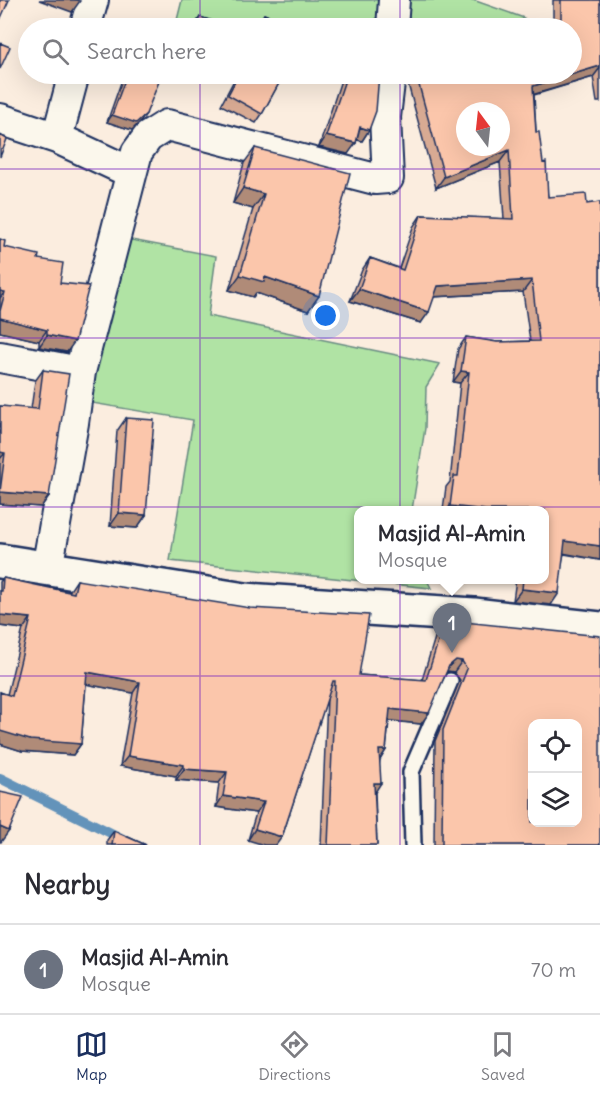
<!DOCTYPE html>
<style>
:root{--surface:#fff;--page:#f2f2f3;--text:#2b2b33;--muted:#7c7c81;--line:#e1e1e2;--accent:#1b2f5e}
body{margin:0;font-family:Delius,sans-serif;background:var(--page);color:var(--text)}
.controls{position:absolute;right:18px;bottom:18px;display:grid;overflow:hidden;border-radius:12px;box-shadow:0 6px 24px #0002}
.controls button{width:54px;height:54px;display:grid;place-items:center;padding:0;border:0;border-bottom:2px solid var(--line);background:var(--surface);color:var(--text);font:30px sans-serif}
.compass{position:absolute;left:456px;top:102px;width:54px;height:54px;border-radius:50%;background:var(--surface);box-shadow:0 6px 24px #0002;rotate:345deg}
.you{position:absolute;left:326px;top:316px;width:21px;height:21px;margin:-15px;border:4px solid #fff;border-radius:50%;background:#1a73e8;box-shadow:0 0 0 9px #1a73e833}
.badge{display:grid;place-items:center;width:39px;height:39px;border-radius:50%;background:var(--accent);color:#fff;font-size:20px;font-weight:700}
.pin{position:absolute;translate:-50% -50px;filter:drop-shadow(0 2px 3px #0008)}
.pin::after{content:'';position:absolute;top:32px;width:21px;height:18px;background:inherit;clip-path:polygon(0 0,100% 0,50% 100%)}
.popup{position:absolute;left:354px;top:506px;width:195px;height:78px;box-sizing:border-box;display:grid;place-content:center;border-radius:12px;background:var(--surface);filter:drop-shadow(0 2px 4px #0005);font-size:20px;white-space:nowrap;color:var(--muted)}
.popup b{font-size:22px;color:var(--text)}
.popup::after{content:'';position:absolute;left:50%;top:100%;margin-left:-12px;border:12px solid transparent;border-top-color:var(--surface)}
.list{margin:0;padding:0;list-style:none}
h2{display:flex;justify-content:space-between;align-items:center;height:78px;margin:0;padding:0 24px;font-size:26px}
h2 small{font-size:20px;font-weight:400;color:var(--muted)}
.list li{display:grid;grid-template-columns:39px 1fr auto;gap:18px;align-items:center;box-sizing:border-box;height:90px;padding:0 24px;border-top:2px solid var(--line)}
.list b{display:block;font-size:22px;white-space:nowrap}
.list p{margin:0;font-size:20px;white-space:nowrap;color:var(--muted)}
.list em{font-size:20px;font-style:normal;color:var(--muted)}
.icon{flex:none;width:33px;height:33px;fill:none;stroke:currentColor;stroke-width:2;stroke-linecap:round;stroke-linejoin:round}
.map{position:relative;flex:none;width:600px;height:845px;overflow:hidden}
.search{position:absolute;background:var(--surface);box-shadow:0 6px 24px #0002;left:18px;right:18px;top:18px;height:66px;display:flex;align-items:center;gap:15px;box-sizing:border-box;padding:0 21px;border-radius:33px;color:var(--muted);font-size:22px}
.sheet{height:168px;background:var(--surface)}
nav{display:flex;justify-content:space-around;align-items:center;box-sizing:border-box;height:84px;border-top:2px solid var(--line);background:var(--surface);font-size:16px;color:var(--muted)}
nav a{display:grid;justify-items:center;gap:3px}
nav .on{color:var(--accent)}
.map>svg:first-child{display:block}
.green{fill:#b0e3a4;stroke:#668981;stroke-width:1.5}
.lines{fill:none;stroke-linecap:round;stroke-linejoin:round}
.stream{stroke:#6493ba;stroke-width:10}
.service-casing{stroke:#1b2f5e;stroke-width:20}
.minor-casing{stroke:#1b2f5e;stroke-width:34}
.tertiary-casing{stroke:#1b2f5e;stroke-width:38}
.service{stroke:#fbf7ec;stroke-width:15}
.minor{stroke:#fbf7ec;stroke-width:30}
.tertiary{stroke:#fbf7ec;stroke-width:33}
.wall{fill:#d8aa93;stroke:#1b2f5e;stroke-width:1.5}
.shaded-wall{fill:#b08b78;stroke:#1b2f5e;stroke-width:1.5}
.building{fill:#fbc6ab;stroke:#1b2f5e;stroke-width:1.5;fill-rule:evenodd}
.grid{fill:none;stroke:#7b2cbf;stroke-width:1.5;stroke-opacity:0.55}
</style>
<div class="map">
<svg width="600" height="845" viewBox="0 0 600 845">
<rect width="100%" height="100%" fill="#fbeddf"/>
<filter id="ink" filterUnits="userSpaceOnUse"><feTurbulence type="fractalNoise" baseFrequency=".0167" numOctaves="2"/><feDisplacementMap in="SourceGraphic" scale="12" xChannelSelector="R" yChannelSelector="G"/><feConvolveMatrix kernelMatrix="1 2 1 2 8 2 1 2 1" color-interpolation-filters="sRGB"/></filter>
<g filter="url(#ink)">
<path class="green" d="M182 0H473L524 18 512 28H175Z
M121 238 216 256 208 316 440 364 426 387 425 428 412 510H359V580H427L431 588 170 561 193 420 86 402Z"/>
<g class="lines">
<path class="stream" d="M0 778 135 845"/>
<defs>
<path id="service" d="M413 845 411 772 450 681"/>
<path id="minor" d="M85 28 93 0
M392 28 394 0
M0 119 57 138 130 172
M57 138 74 74
M0 357 80 372
M47 569 73 423 80 372 137 152 148 137 167 125 375 179 388 178 385 117 390 74"/>
<path id="tertiary" d="M0 561 245 600 474 615 600 629"/>
</defs>
<use href="#service" class="service-casing"/>
<use href="#minor" class="minor-casing"/>
<use href="#tertiary" class="tertiary-casing"/>
<use href="#service" class="service"/>
<use href="#minor" class="minor"/>
<use href="#tertiary" class="tertiary"/>
</g>
<path class="wall" d="M553 0H600V102H597L593 77 534 95 536 132 548 197 587 204 600 202V560L564 554 551 605 513 601 516 579H545V510H443L446 487 450 482 460 383 453 382 458 349 466 337 497 342 530 341 523 292 434 297 421 323 350 301 362 270 370 258 399 268 413 227 421 215 504 219 500 162 436 188 407 80 406 74H572V28H553Z
M264 14 298 28H256L258 23Z
M200 17 234 28H193Z
M124 74H162L141 121 132 130 107 122Z
M214 74H284L262 114 256 123 221 105 234 80Z
M343 74H379L369 130 362 141 356 140 348 154 319 147Z
M255 148 308 311 256 293 253 297 229 290 253 209 233 203 244 163Z
M0 239 4 247 38 259 60 283 67 352 39 347V341L0 332Z
M43 370 49 496 41 507 0 504V406L31 409 35 381Z
M126 418 146 515 137 528 110 526 117 431Z
M3 578 69 592 77 580 359 675 422 680 437 631 445 620 600 845H434L435 741 460 680 454 672 448 671 446 674 421 724 389 721 386 750 380 760 375 793 377 845H321L327 698 282 837 248 840 256 813 216 807 219 783 176 780V776L120 766 133 693 86 684 81 744 73 755 22 751 0 744V692L7 695 23 629 0 626V582Z
M114 831 146 845H107V840Z"/>
<path class="shaded-wall" d="M39 0H77L80 1 72 12Z
M600 66V68L593 77 525 97 533 86Z
M214 74H239L234 80Z
M146 114 141 121 132 130 107 122 112 115Z
M360 127 369 130 362 141 352 138Z
M326 136 356 143 348 154 319 147Z
M509 150 500 162 436 188 444 177Z
M243 188 264 194 253 209 233 203Z
M240 275 265 277 319 296 308 311 256 293 253 297 229 290Z
M532 280 523 292 430 297 438 286Z
M359 289 429 312 421 323 350 301Z
M0 291 5 292 0 298Z
M0 318 47 330 39 341 0 332Z
M47 335 75 341 67 352 39 347Z
M461 371 469 372 460 383 453 382Z
M0 452 5 453 0 459Z
M0 492 49 496 41 507 0 504Z
M450 506 487 510H447Z
M119 513 146 515 137 528 110 526Z
M565 541 600 546V560L557 552Z
M522 589 559 593 551 605 513 601Z
M0 615 31 618 23 629 0 626Z
M456 660 462 661 454 672 448 671 441 677 449 666Z
M87 672 140 682 133 693 80 683Z
M390 709 429 713 421 724 383 720Z
M0 731 81 744 73 755 22 751 0 744Z
M379 750H386L379 761Z
M128 756 184 765 176 776 120 766Z
M184 769 227 772 219 783 176 780Z
M374 783H381L374 794Z
M223 796 264 802 256 813 216 807Z
M0 827 9 831 1 842H0Z
M255 829 282 837 276 845H264L248 840Z"/>
<path class="building" d="M0 0H9L0 20Z
M561 0H600V66L533 86 536 132H539L543 163 546 162 548 197 586 194 587 204 600 202V546L565 541 559 593 522 589 523 579H545V510H487L450 506 454 476H458L469 372 461 371 466 337 497 342 539 341 532 280 438 286 429 312 359 289 370 258 403 270 421 215 513 219 509 150 444 177 416 74H572V28H561ZM465 111H501V147H465Z
M264 14 298 28H258Z
M200 17 234 28H196Z
M0 43 10 47 0 69Z
M127 74H162L146 114 136 123 112 115Z
M239 74H284L262 114 228 95Z
M347 74H379L376 111 369 130 360 127 356 143 326 136Z
M0 135 7 139 0 157Z
M255 148 350 173 319 296 265 277 264 282 240 275 264 194 243 188Z
M0 239 5 241 4 247 39 255 38 259 63 263 60 283 89 286 75 341 47 335V330L0 318V311L5 292 0 291Z
M43 370 69 374 49 496 0 492 5 453 0 452V406L38 409Z
M126 418 154 420 146 515 119 513Z
M3 578 74 593 77 580 250 608 369 615 359 675 426 680 445 620 600 636V845H442L443 730 467 669 462 661 456 660 449 666 429 713 390 709 386 750H379L381 783H374L377 845H328L335 681H333L282 837 255 829 264 802 223 796 227 772 184 769V765L128 756 140 682 87 672 81 744 30 740 0 731V692L12 696 31 618 0 615V591H2ZM532 723H578V822H532Z
M0 792 23 797 9 831 0 827Z
M114 831 146 845H112Z"/>
</g>
<path class="grid" d="M200 0V28M400 0V28M200 74V845M400 74V845M0 169H600M0 338H600M0 507H600M0 676H600"/>
</svg>
<div class="controls">
<button><svg class="icon" aria-label="locate" viewBox="0 0 24 24"><circle cx="12" cy="12" r="6"/><path d="M12 2v4M12 18v4M2 12h4M18 12h4"/></svg></button>
<button><svg class="icon" aria-label="layers" viewBox="0 0 24 24"><path d="M12 4l9 5-9 5-9-5zM3 14l9 5 9-5"/></svg></button>
</div>
<svg class="compass" viewBox="-18 -18 36 36"><path d="M0-13l5 13h-10z" fill="#e53935"/><path d="M0 13l5-13h-10z" fill="#7c7c81"/></svg>
<div class="you"></div>
<div class="pin badge" style="left:452px;top:653px;background:#6b7280">1</div>
<div class="popup"><b>Masjid Al-Amin</b>Mosque</div>
<div class="search"><svg class="icon" aria-label="search" viewBox="0 0 24 24"><circle cx="10" cy="10" r="6"/><path d="M15 15l6 6"/></svg>Search here</div>
</div>
<section class="sheet">
<h2>Nearby<small></small></h2>
<ul class="list">
<li><span class="badge" style="background:#6b7280">1</span><div><b>Masjid Al-Amin</b><p>Mosque</p></div><em>70 m</em></li>
</ul>
</section>
<nav>
<a class="on"><svg class="icon" aria-label="map" viewBox="0 0 24 24"><path d="M3 6l6-2 6 2 6-2v14l-6 2-6-2-6 2zM9 4v14M15 6v14"/></svg>Map</a>
<a><svg class="icon" aria-label="directions" viewBox="0 0 24 24"><path d="M12 3l9 9-9 9-9-9zM9 14v-3h6M13 9l2 2-2 2"/></svg>Directions</a>
<a><svg class="icon" aria-label="saved" viewBox="0 0 24 24"><path d="M7 4h10v16l-5-4-5 4z"/></svg>Saved</a>
</nav>
